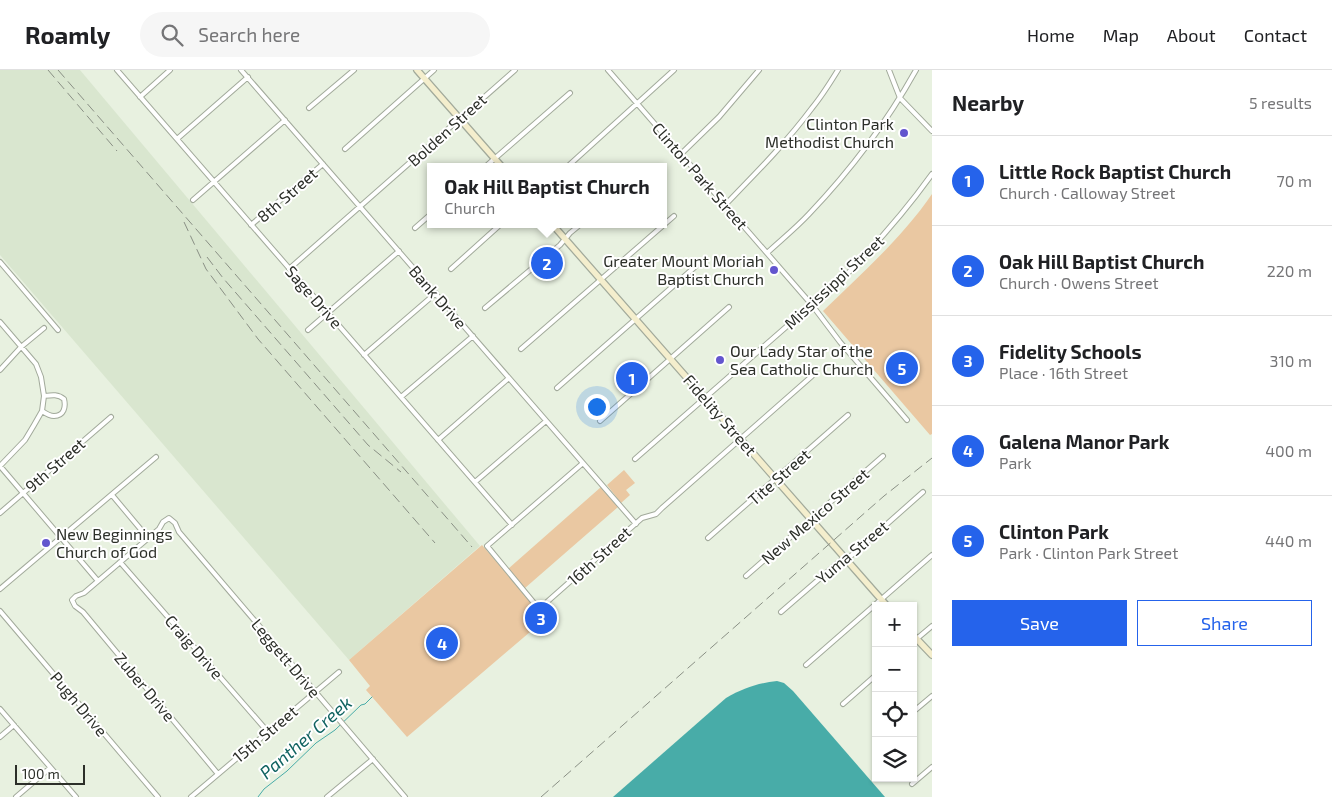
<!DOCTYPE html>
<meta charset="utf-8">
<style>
:root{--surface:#fff;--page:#f6f6f6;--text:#202124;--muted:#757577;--line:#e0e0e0;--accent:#2563eb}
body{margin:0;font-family:"Exo 2",sans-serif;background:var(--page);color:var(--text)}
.controls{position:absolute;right:15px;bottom:15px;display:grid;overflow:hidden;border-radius:0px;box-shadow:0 1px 4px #0004}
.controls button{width:45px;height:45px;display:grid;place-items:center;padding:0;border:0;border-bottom:1px solid var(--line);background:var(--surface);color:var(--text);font:25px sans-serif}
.scale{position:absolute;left:15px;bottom:12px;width:70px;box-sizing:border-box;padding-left:5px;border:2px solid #2c2f29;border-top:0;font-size:14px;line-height:18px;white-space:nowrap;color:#2c2f29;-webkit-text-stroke:4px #fff;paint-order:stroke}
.you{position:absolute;left:596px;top:336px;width:18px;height:18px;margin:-12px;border:4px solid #fff;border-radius:50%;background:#1a73e8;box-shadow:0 0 0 8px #1a73e833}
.badge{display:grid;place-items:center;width:32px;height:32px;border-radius:50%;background:var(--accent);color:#fff;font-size:16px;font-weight:700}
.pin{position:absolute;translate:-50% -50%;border:2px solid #fff;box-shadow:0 1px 5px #0006}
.popup{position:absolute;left:427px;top:93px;width:240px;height:65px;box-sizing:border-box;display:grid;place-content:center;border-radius:0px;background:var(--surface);filter:drop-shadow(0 1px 4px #0005);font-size:16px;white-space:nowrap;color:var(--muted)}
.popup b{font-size:19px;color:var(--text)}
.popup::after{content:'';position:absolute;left:50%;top:100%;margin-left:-10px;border:10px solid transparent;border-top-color:var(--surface)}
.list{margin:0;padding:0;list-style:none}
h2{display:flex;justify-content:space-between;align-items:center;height:65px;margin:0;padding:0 20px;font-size:21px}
h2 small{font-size:16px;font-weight:400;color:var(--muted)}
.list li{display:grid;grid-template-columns:32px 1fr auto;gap:15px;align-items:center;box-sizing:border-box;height:90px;padding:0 20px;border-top:1px solid var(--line)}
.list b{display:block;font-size:19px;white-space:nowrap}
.list p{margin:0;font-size:16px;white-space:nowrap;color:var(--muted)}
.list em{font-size:16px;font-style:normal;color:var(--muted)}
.actions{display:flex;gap:10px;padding:15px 20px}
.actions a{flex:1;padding:11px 0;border:1px solid var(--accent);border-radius:0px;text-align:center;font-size:18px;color:var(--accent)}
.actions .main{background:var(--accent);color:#fff}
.icon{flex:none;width:28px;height:28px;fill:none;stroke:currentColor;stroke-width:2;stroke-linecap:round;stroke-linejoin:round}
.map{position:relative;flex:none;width:932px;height:727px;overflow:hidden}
header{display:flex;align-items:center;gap:30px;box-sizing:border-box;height:70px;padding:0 25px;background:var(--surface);border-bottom:1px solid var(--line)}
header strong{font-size:24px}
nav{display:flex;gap:28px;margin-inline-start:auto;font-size:18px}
.search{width:350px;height:45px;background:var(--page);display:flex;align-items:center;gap:12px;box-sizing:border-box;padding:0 18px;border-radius:28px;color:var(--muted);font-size:19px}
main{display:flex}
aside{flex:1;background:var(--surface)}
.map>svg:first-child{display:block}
.built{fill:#d9e6cf}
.green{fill:#eac8a2}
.water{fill:#48aca8}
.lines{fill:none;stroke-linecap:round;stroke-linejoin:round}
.stream{stroke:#48aca8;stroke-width:1}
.minor-casing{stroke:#a2aa9b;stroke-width:6}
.secondary-casing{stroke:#a2aa9b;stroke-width:8}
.minor{stroke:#fff;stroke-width:4}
.secondary{stroke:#f4eecd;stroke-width:5.5}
.rail{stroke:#8a9085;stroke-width:1;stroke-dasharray:10 5;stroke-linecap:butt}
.poi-dot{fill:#6355ce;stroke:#fff;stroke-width:2}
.labels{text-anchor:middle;stroke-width:4;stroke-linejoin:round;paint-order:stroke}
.poi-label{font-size:16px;fill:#2c2f29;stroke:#fff;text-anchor:end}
.street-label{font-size:16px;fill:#2c2f29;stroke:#fff}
.water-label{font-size:18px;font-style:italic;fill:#106361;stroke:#fff}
</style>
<header>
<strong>Roamly</strong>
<div class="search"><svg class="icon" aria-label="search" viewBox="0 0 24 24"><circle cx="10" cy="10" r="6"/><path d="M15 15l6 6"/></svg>Search here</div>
<nav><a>Home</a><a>Map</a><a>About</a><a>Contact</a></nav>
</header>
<main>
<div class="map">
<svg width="932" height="727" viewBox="0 0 932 727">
<rect width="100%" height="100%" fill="#e8f1e0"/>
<path class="built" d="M0 0H80L480 476 349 590 0 185Z"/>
<path class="green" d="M932 124V364L930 365 823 241C861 204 902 168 932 124Z
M624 400 635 413 626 420 630 425 621 433 607 415Z
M601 417 618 437 525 518 508 499Z
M482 475 535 536 533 538 537 556 407 667 366 620 370 616 349 590Z"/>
<path class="water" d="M777 611 784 613 793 621 885 727H613L726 628C743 618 758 613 777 611Z"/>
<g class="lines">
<path class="stream" d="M258 727 264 719 287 701 316 673 335 660 361 635 365 634 372 627"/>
<defs>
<path id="minor" d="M117 0 512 455
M241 0 636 454
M608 0 812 235 840 272 907 350
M889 0 900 28 932 61
M140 27 170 0
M309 38 354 0
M177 69 248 7
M345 79 434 0
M681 84 719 47 759 0
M485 97 570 23
M567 97 674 0
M193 130 285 50
M725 135C755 104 786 73 812 38 822 26 830 13 838 0
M251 155 323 94
M415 158 431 144
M767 183C781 170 796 158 809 144 850 101 887 52 916 0
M0 192 58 260
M289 199 515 0
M451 199 501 154
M485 238 560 175 570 163 581 154
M0 252 36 294 41 307 44 326 42 341 34 355 25 370 0 396
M308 260 399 181
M521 279 674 146
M364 285 436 223
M0 300 21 277 44 258
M557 318 696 196
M401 327 473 266
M42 341C45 343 50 346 54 346 64 346 66 337 64 329 58 324 52 325 44 326
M600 351 729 237
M438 370 509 308
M635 389 849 202C879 171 907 139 932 104
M583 393 487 476 539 539 642 448 656 444 662 438 812 306
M0 396 98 511
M475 412 546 351
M112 425 148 468
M0 443 111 347
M708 468 848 345
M120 492 268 662
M746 506 883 386
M0 519 156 387
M0 541 158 727
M781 542 840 491 852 485 923 422
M913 572 932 556
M806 595 932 485
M843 634 876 605
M0 639 76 727
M913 642 932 626
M0 667 14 655
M218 704 83 542 75 536 72 530 76 526 84 523 159 459 163 452 169 448 175 453 179 462 405 727
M912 714 932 697
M16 727 50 698
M191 727 339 602
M327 727 373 689"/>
<path id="secondary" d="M417 0 502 97
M552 154 887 536
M913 565 932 585"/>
</defs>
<use href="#minor" class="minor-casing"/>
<use href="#secondary" class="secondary-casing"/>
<use href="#minor" class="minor"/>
<use href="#secondary" class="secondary"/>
<path class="rail" d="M48 0 117 81
M58 0 472 477
M184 152 206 199 258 269 435 473
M207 187 223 208 368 375 401 402
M541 727 884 426 932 388"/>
</g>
<g class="poi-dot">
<circle cx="904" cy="63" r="5"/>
<circle cx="774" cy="200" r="5"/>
<circle cx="720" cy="290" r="5"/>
<circle cx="46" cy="473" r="5"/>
</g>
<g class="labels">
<g class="poi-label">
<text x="894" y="60">Clinton Park<tspan x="894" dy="18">Methodist Church</tspan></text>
<text x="764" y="197">Greater Mount Moriah<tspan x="764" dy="18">Baptist Church</tspan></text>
<text x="730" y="287" text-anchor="start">Our Lady Star of the<tspan x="730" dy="18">Sea Catholic Church</tspan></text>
<text x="56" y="470" text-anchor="start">New Beginnings<tspan x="56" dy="18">Church of God</tspan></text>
</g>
<g class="street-label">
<text transform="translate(447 60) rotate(-42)" y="6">Bolden Street</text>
<text transform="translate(700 106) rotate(49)" y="6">Clinton Park Street</text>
<text transform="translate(287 125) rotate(-41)" y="6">8th Street</text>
<text transform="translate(834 212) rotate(-43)" y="6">Mississippi Street</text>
<text transform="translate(314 227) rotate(49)" y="6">Sage Drive</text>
<text transform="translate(438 227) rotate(49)" y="6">Bank Drive</text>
<text transform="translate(720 345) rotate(49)" y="6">Fidelity Street</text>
<text transform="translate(55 395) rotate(-41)" y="6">9th Street</text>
<text transform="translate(779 407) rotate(-41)" y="6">Tite Street</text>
<text transform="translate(815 446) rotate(-41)" y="6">New Mexico Street</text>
<text transform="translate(852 482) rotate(-40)" y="6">Yuma Street</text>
<text transform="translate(599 486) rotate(-42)" y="6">16th Street</text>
<text transform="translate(194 577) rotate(49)" y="6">Craig Drive</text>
<text transform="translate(286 588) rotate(50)" y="6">Leggett Drive</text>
<text transform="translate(145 617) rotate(50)" y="6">Zuber Drive</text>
<text transform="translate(79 634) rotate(50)" y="6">Pugh Drive</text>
<text transform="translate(265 664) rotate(-40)" y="6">15th Street</text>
</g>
<g class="water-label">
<text transform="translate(306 668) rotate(-41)" y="6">Panther Creek</text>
</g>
</g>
</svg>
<div class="controls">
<button>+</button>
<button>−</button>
<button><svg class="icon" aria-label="locate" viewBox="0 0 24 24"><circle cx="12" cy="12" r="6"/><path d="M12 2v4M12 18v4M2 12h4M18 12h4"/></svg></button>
<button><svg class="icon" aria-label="layers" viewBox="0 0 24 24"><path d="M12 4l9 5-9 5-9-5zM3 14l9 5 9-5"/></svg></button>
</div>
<div class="scale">100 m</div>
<div class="you"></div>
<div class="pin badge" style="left:632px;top:308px">1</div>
<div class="pin badge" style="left:547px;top:193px">2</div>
<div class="popup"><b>Oak Hill Baptist Church</b>Church</div>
<div class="pin badge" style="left:541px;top:548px">3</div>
<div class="pin badge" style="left:442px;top:573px">4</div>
<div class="pin badge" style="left:902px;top:298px">5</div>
</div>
<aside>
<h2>Nearby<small>5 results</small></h2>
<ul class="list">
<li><span class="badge">1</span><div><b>Little Rock Baptist Church</b><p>Church · Calloway Street</p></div><em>70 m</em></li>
<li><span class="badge">2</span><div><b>Oak Hill Baptist Church</b><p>Church · Owens Street</p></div><em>220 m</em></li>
<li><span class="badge">3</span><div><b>Fidelity Schools</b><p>Place · 16th Street</p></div><em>310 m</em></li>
<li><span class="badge">4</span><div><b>Galena Manor Park</b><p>Park</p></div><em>400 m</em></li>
<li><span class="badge">5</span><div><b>Clinton Park</b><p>Park · Clinton Park Street</p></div><em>440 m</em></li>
</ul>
<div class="actions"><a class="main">Save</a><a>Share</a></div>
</aside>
</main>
